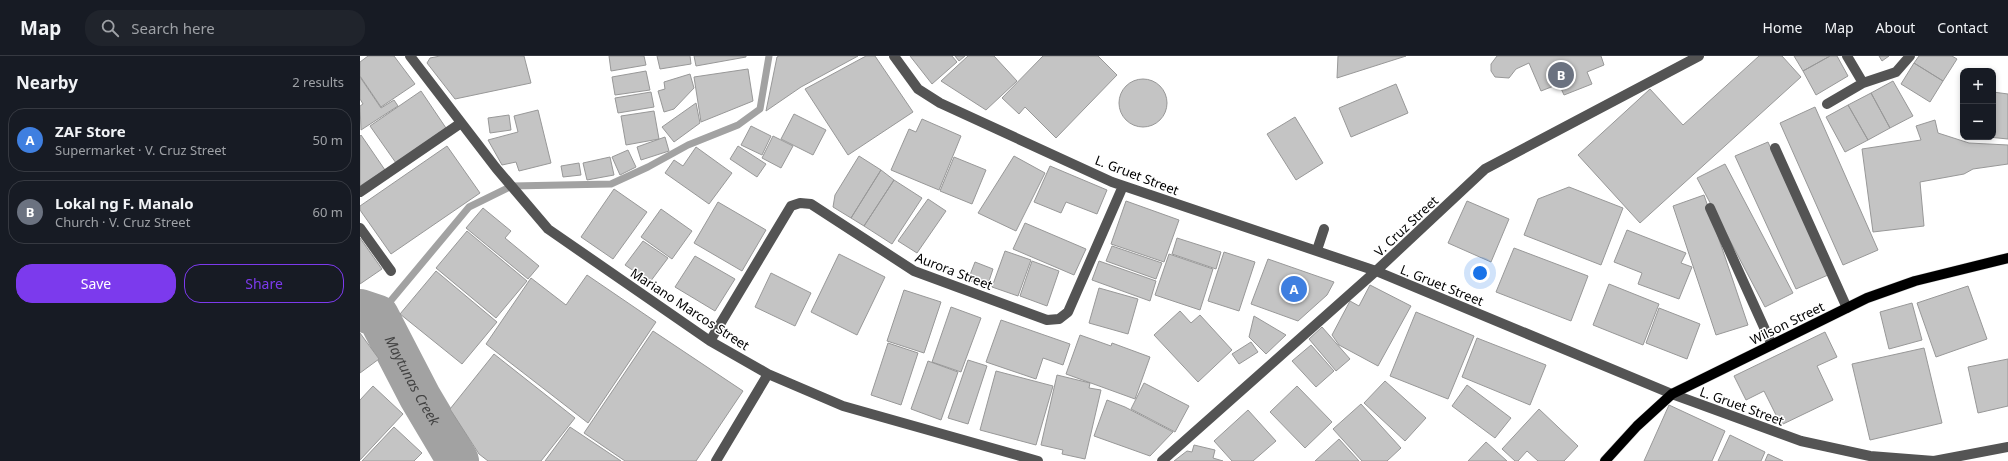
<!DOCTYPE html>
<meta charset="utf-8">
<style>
:root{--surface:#171b24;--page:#20242c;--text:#f1f3f6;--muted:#9ea1a6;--line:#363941;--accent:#7c3aed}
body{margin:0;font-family:"Noto Sans",sans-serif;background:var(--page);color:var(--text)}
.controls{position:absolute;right:12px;top:12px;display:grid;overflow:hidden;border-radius:8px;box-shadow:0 2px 6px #0003}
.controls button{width:36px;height:36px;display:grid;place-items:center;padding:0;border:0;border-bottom:1px solid var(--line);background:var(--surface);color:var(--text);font:20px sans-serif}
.you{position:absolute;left:1120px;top:217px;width:14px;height:14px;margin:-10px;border:3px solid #fff;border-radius:50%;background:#1a73e8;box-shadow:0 0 0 6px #1a73e833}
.badge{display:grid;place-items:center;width:26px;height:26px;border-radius:50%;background:var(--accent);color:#fff;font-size:13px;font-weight:700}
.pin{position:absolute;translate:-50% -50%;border:2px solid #fff;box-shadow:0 1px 4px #0006}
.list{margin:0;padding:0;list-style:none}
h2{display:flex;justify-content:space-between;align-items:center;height:52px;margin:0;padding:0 16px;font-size:17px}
h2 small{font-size:13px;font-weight:400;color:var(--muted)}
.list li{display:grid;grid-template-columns:26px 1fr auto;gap:12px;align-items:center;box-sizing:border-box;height:64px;margin:0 8px 8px;padding:0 8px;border:1px solid var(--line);border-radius:16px}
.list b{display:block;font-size:15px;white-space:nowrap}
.list p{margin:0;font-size:13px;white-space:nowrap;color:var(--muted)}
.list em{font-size:13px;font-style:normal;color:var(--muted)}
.actions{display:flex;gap:8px;padding:12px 16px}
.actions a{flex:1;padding:9px 0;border:1px solid var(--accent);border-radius:16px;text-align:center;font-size:14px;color:var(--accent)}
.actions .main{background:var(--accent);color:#fff}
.icon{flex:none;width:22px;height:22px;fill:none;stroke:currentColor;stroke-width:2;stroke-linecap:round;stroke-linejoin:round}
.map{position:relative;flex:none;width:1648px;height:405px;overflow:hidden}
header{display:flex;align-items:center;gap:24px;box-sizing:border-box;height:56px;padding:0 20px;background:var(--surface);border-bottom:1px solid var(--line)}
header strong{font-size:19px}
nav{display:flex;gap:22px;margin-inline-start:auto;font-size:14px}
.search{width:280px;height:36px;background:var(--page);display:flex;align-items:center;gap:10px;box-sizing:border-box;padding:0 14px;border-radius:16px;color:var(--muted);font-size:15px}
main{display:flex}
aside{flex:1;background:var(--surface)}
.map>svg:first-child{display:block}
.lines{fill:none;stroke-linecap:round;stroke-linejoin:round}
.stream{stroke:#a2a2a2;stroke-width:7}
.river{stroke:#a2a2a2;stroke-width:42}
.building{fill:#c4c4c4;stroke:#989898}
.major-casing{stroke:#dbdbdb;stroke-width:11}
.minor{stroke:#545454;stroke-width:10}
.major{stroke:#000;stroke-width:10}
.labels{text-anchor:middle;stroke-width:3;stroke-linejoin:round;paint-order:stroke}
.street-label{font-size:13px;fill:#000;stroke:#fff}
.water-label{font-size:14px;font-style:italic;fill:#434343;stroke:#fff}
</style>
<header>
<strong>Map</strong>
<div class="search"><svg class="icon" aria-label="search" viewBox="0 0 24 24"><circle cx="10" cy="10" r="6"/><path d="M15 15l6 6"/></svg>Search here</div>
<nav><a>Home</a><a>Map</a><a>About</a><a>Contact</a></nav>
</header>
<main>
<aside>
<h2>Nearby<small>2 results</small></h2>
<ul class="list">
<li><span class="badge" style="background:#3f7fe0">A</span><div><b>ZAF Store</b><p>Supermarket · V. Cruz Street</p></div><em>50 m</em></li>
<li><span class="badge" style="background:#6b7280">B</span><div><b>Lokal ng F. Manalo</b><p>Church · V. Cruz Street</p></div><em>60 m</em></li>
</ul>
<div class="actions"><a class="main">Save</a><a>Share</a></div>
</aside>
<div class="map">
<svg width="1648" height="405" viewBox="0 0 1648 405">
<rect width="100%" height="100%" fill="#fff"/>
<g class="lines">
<path class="stream" d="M18 260 109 151 152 130 251 128 288 111 328 89 378 69 400 53 409 0"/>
<path class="river" id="s1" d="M0 254 18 260 60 341 98 405"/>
</g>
<path class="building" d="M8 0H34L55 28 21 51 0 20V6Z
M80 0H164L171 27 95 43 67 7 70 2Z
M249 0H284L286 9 251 15Z
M297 0H330L331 8 300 13Z
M334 0H386V1L336 10Z
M419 0H498L441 31 406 55 417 1Z
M506 0H515L553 56 488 99 445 33Z
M550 0H592L597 6 572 28Z
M595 0H605L599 5Z
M608 0H634L657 25 626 54 581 25Z
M683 0H738L757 19 696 82 665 51 659 58 642 42Z
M978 0H1046L977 22Z
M1137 0H1241L1244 9 1227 16 1232 28 1204 39 1199 28 1181 35 1169 7 1156 13 1149 22 1135 21 1131 15V8Z
M1399 0H1422L1441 21 1280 167 1218 99 1290 33 1323 69Z
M1434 0H1470L1443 15Z
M1470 0H1477L1488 20 1456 39 1443 15Z
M1519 0H1529L1522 5Z
M1559 0H1592L1597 3 1583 25 1554 7Z
M1554 7 1583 25 1570 46 1541 28Z
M388 13 393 45 341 66 334 21Z
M286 15 290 34 255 39 252 21Z
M330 18 334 32 314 53 304 56 298 35 305 33 304 26Z
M0 21 21 52 34 44 38 50 1 74 0 50 3 48 0 43Z
M759 47a24 24 0 1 1 48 0a24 24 0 1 1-48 0Z
M1533 25 1553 60 1530 72 1511 37Z
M1036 28 1048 57 991 81 979 52Z
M61 35 86 72 36 107 10 70Z
M291 36 294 51 258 57 255 42Z
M1633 36 1648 38V83L1628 81H1633Z
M1511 37 1530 72 1508 84 1488 49Z
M336 47 340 67 314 86 302 71Z
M1488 49 1508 84 1485 96 1466 61Z
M1455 51 1518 194 1483 209 1420 67Z
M178 54 191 107 159 115 156 106 142 109 128 84 158 76 154 60Z
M294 55 299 83 266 89 261 60Z
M434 58 466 74 453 99 421 83Z
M149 59 151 74 130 77 128 62Z
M935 61 963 107 936 124 907 78Z
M562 63 601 80 579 134 531 114 549 73 556 76Z
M1575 64 1578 77 1609 87 1648 89V108L1613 113 1604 118 1560 126 1564 170 1513 176 1502 93 1561 84 1556 70Z
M391 70 411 80 402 99 381 89Z
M1 79 25 114 0 130V80Z
M413 80 433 90 421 112 402 102Z
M305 81 309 95 281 104 277 91Z
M1408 86 1468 219 1436 233 1375 100Z
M87 90 120 137 31 198 0 154V150Z
M378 90 406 108 397 121 370 103Z
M336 91 372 117 349 148 305 117 314 104 323 110Z
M268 94 276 111 260 119 252 101Z
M499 100 521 114 491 162 473 151 475 139Z
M654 100 685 117 656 175 618 157Z
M250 101 254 119 227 124 223 107Z
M594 101 626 114 612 148 580 135Z
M219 107 221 119 203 121 201 110Z
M1365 108 1433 237 1405 251 1337 122Z
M690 110 747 134 737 158 706 146 701 157 674 146Z
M521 114 534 124 504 170 491 162Z
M534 124 562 142 532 188 504 170Z
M1209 131 1263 152 1241 209 1164 179 1178 143Z
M254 133 287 156 253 203 221 181Z
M1344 139 1388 269 1356 279 1313 150Z
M568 143 586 155 557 197 538 185Z
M766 145 819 164 804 206 751 188Z
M1107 145 1149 163 1131 206 1088 187Z
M358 146 406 174 382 215 334 187Z
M123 152 151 175 145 182 179 210 168 223 106 172Z
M301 153 332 175 312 203 281 181Z
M665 167 726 193 714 219 653 193Z
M1267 174 1326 197 1321 207 1332 211 1319 243 1278 228 1282 217 1254 206Z
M107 175 167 225 136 262 76 212Z
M0 182 22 213 0 228Z
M817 182 861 196 856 213 812 198Z
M283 185 308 202 290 226 265 209Z
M752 190 802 207 796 223 746 205Z
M1154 192 1228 220 1211 265 1136 236Z
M645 195 671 204 658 240 632 231Z
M864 196 895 206 879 255 848 245Z
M479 198 525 221 497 279 451 256Z
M809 198 853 213 840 254 795 239Z
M335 200 375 223 355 255 315 231Z
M908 203 974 226 967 239 938 265 891 248Z
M672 205 699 215 687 250 660 240Z
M739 205 796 225 790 245 732 224Z
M615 206 633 213 627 231 608 224Z
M76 215 137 266 102 308 40 258Z
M411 217 451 237 435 270 395 251Z
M227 219 296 266 228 367 126 288 171 222 206 249Z
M1249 228 1299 248 1283 289 1233 269Z
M1010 229 1051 250 1018 310 979 289 972 279 990 245 999 250Z
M1608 230 1627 283 1576 301 1557 247Z
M739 232 778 243 768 278 729 267Z
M544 234 581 246 564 297 527 285Z
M1552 247 1562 284 1529 293 1520 256Z
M591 251 621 262 601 316 572 306Z
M1299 252 1340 268 1327 303 1286 287Z
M820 255 831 267 840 259 872 294 838 326 794 279Z
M1056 256 1114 280 1088 343 1030 320Z
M894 260 926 279 906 298 889 281Z
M641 264 710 288 703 309 683 302 676 323 626 306Z
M962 271 990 303 976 315 949 283Z
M293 275 383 335 336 405H265L224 377Z
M1465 276 1477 301 1457 310 1473 344 1421 369 1404 335 1386 344 1374 320Z
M0 277 19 303 0 317Z
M720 279 751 290 752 287 790 301 775 343 706 318Z
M1117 282 1186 309 1170 349 1102 321Z
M891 286 898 296 879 308 872 298Z
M528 287 558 297 541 349 511 339Z
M951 289 974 315 956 331 932 305Z
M1564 292 1582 367 1510 384 1492 308Z
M134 298 215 362 181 405H128L119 398 90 353Z
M1648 303V350L1618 357 1608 311Z
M608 304 627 310 608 368 588 362Z
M568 305 598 316 581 364 551 353Z
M636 315 693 330 676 389 620 374Z
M697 319 730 327 729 332 741 334 725 403 702 398 703 394 681 389Z
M1025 325 1066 362 1045 385 1004 347Z
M784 327 829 350 815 376 771 353Z
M1107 329 1151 362 1135 382 1092 350Z
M13 330 43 358 0 404V344Z
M937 330 972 366 945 392 910 356Z
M747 344 765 351 813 376 790 400 734 380Z
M1001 348 1041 392 1027 405H1002L973 373Z
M1309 349 1365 375 1352 405H1284Z
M1179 353 1218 390 1204 405H1178L1167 395 1158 405H1155L1142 393Z
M888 354 916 385 893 405H872L854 385Z
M34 371 62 397 54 405H2Z
M210 371 261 405H185Z
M1370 379 1405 396 1401 405H1358Z
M979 383 999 405H955Z
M1126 386 1147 405H1108Z
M834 389 855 394 853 402 863 405H814L827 395 832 396Z
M1408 398 1423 405H1405Z"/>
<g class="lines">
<defs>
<path id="major" d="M1245 405 1277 370 1312 338 1507 242 1555 225 1648 202"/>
</defs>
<use href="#major" class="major-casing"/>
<path class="minor" d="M50 0 136 112 188 173 350 285 408 318 483 350 678 405
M534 0 558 33 580 47 752 126 1016 215 1312 338 1441 385 1510 400 1574 405 1648 391
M1487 0 1503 27
M1467 48 1503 27 1536 16 1550 0
M1415 92 1487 252
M0 136 101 67
M1350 152 1412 289
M0 172 31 215
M957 194 964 173
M350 285 431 150 440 147 451 148 554 215 687 264 699 263 708 256 763 130
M356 405 408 318
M802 405 1016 215 1125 113 1339 0"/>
<use href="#major" class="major"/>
</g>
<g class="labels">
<g class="street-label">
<text transform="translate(777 119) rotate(21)" y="5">L. Gruet Street</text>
<text transform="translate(1046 170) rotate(-43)" y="5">V. Cruz Street</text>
<text transform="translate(594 215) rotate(21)" y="5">Aurora Street</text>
<text transform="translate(1082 229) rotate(22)" y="5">L. Gruet Street</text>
<text transform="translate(330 253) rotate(33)" y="5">Mariano Marcos Street</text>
<text transform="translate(1427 267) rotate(-26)" y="5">Wilson Street</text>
<text transform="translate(1382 350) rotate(20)" y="5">L. Gruet Street</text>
</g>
<g class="water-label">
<text dy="5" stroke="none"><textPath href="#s1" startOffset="92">Maytunas Creek</textPath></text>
</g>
</g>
</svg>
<div class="controls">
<button>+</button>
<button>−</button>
</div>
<div class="you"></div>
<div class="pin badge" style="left:934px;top:233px;background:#3f7fe0">A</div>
<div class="pin badge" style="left:1201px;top:19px;background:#6b7280">B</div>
</div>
</main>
